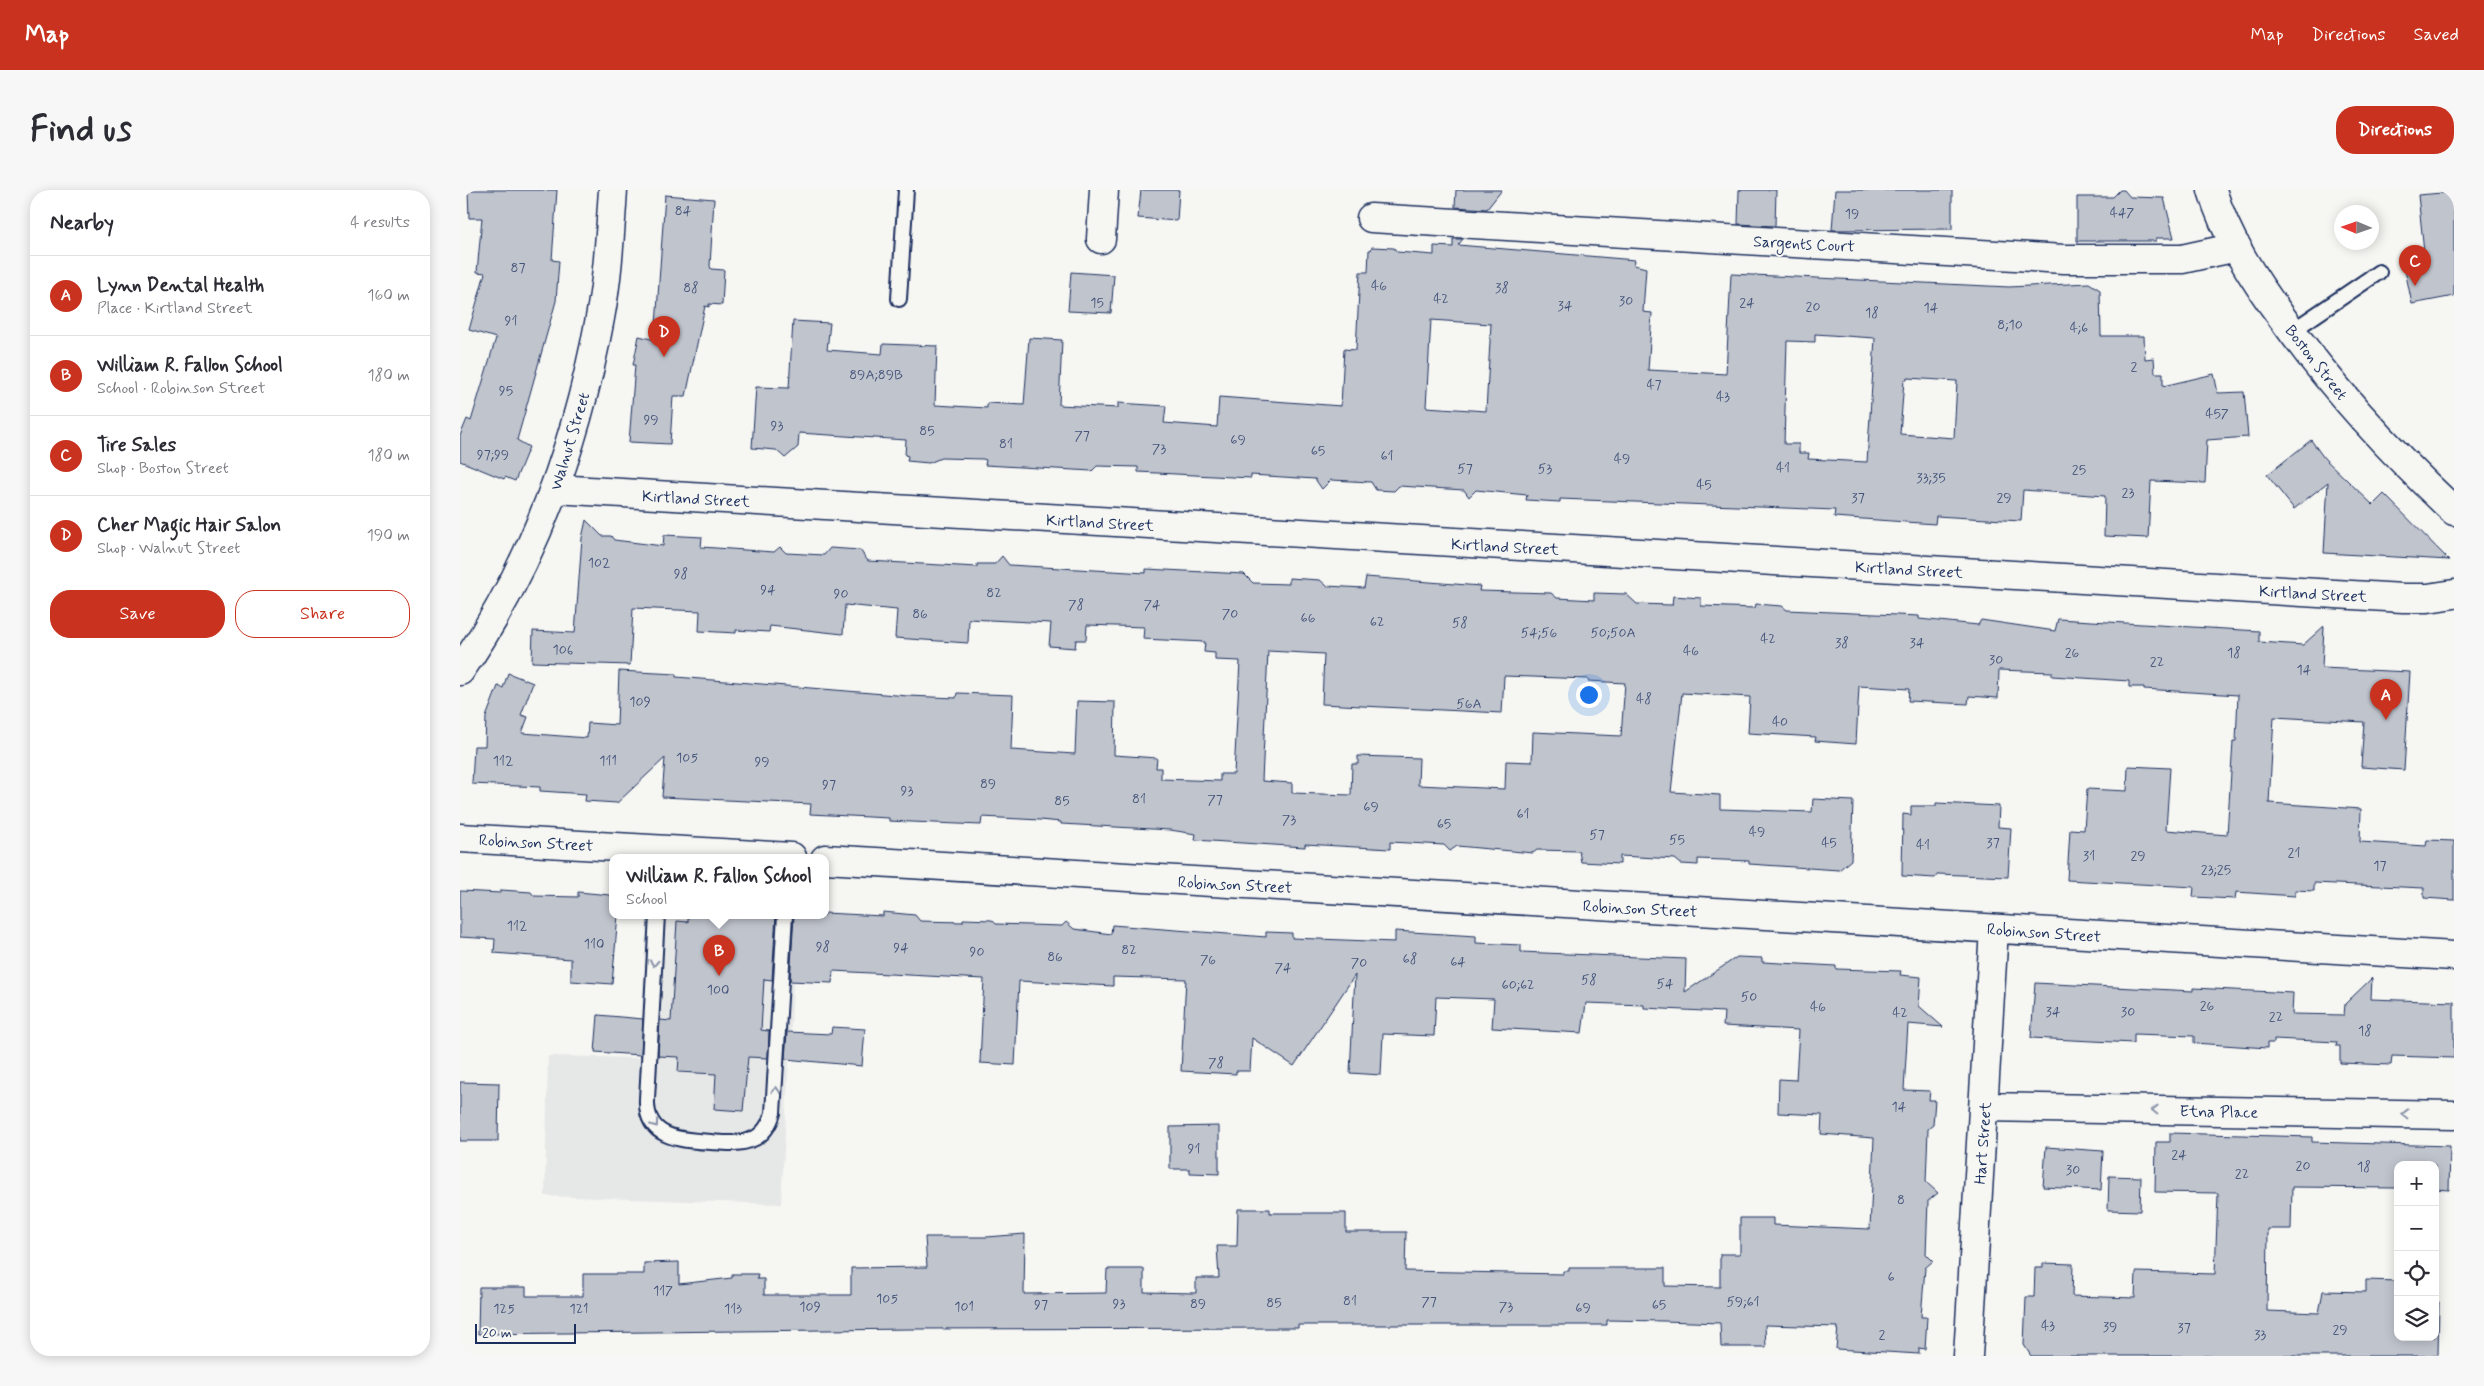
<!DOCTYPE html>
<meta charset="utf-8">
<style>
:root{--surface:#fff;--page:#f7f7f7;--text:#2b2b33;--muted:#7c7c81;--line:#e1e1e2;--accent:#c8321e}
body{margin:0;font-family:Mynerve,sans-serif;background:var(--page);color:var(--text)}
.controls{position:absolute;right:15px;bottom:15px;display:grid;overflow:hidden;border-radius:10px;box-shadow:0 2px 12px #0003}
.controls button{width:45px;height:45px;display:grid;place-items:center;padding:0;border:0;border-bottom:1px solid var(--line);background:var(--surface);color:var(--text);font:25px sans-serif}
.compass{position:absolute;left:1874px;top:15px;width:45px;height:45px;border-radius:50%;background:var(--surface);box-shadow:0 2px 12px #0003;rotate:272deg}
.scale{position:absolute;left:15px;bottom:12px;width:101px;box-sizing:border-box;padding-left:5px;border:2px solid #1b2f5e;border-top:0;font-size:14px;line-height:18px;white-space:nowrap;color:#1b2f5e;-webkit-text-stroke:4px #f6f6f2;paint-order:stroke}
.you{position:absolute;left:1128px;top:504px;width:18px;height:18px;margin:-12px;border:4px solid #fff;border-radius:50%;background:#1a73e8;box-shadow:0 0 0 8px #1a73e833}
.badge{display:grid;place-items:center;width:32px;height:32px;border-radius:50%;background:var(--accent);color:#fff;font-size:16px;font-weight:700}
.pin{position:absolute;translate:-50% -41px;filter:drop-shadow(0 1px 2px #0008)}
.pin::after{content:'';position:absolute;top:26px;width:18px;height:15px;background:inherit;clip-path:polygon(0 0,100% 0,50% 100%)}
.popup{position:absolute;left:149px;top:664px;width:220px;height:65px;box-sizing:border-box;display:grid;place-content:center;border-radius:10px;background:var(--surface);filter:drop-shadow(0 1px 4px #0005);font-size:16px;white-space:nowrap;color:var(--muted)}
.popup b{font-size:19px;color:var(--text)}
.popup::after{content:'';position:absolute;left:50%;top:100%;margin-left:-10px;border:10px solid transparent;border-top-color:var(--surface)}
.list{margin:0;padding:0;list-style:none}
h2{display:flex;justify-content:space-between;align-items:center;height:65px;margin:0;padding:0 20px;font-size:21px}
h2 small{font-size:16px;font-weight:400;color:var(--muted)}
.list li{display:grid;grid-template-columns:32px 1fr auto;gap:15px;align-items:center;box-sizing:border-box;height:80px;padding:0 20px;border-top:1px solid var(--line)}
.list b{display:block;font-size:19px;white-space:nowrap}
.list p{margin:0;font-size:16px;white-space:nowrap;color:var(--muted)}
.list em{font-size:16px;font-style:normal;color:var(--muted)}
.actions{display:flex;gap:10px;padding:15px 20px}
.actions a{flex:1;padding:11px 0;border:1px solid var(--accent);border-radius:20px;text-align:center;font-size:18px;color:var(--accent)}
.actions .main{background:var(--accent);color:#fff}
.icon{flex:none;width:28px;height:28px;fill:none;stroke:currentColor;stroke-width:2;stroke-linecap:round;stroke-linejoin:round}
.map{position:relative;flex:none;width:1994px;height:1166px;overflow:hidden;border-radius:20px}
header{display:flex;align-items:center;gap:30px;box-sizing:border-box;height:70px;padding:0 25px;background:var(--accent);color:#fff}
header strong{font-size:24px}
nav{display:flex;gap:28px;margin-inline-start:auto;font-size:18px}
.intro{display:flex;align-items:center;justify-content:space-between;box-sizing:border-box;height:120px;padding:0 30px}
h1{margin:0;font-size:35px}
.button{padding:12px 22px;border-radius:20px;background:var(--accent);color:#fff;font-size:18px;font-weight:700}
main{display:flex;gap:30px;padding:0 30px}
aside{flex:1;background:var(--surface);border-radius:20px;box-shadow:0 2px 12px #0003}
.map>svg:first-child{display:block}
.built{fill:#e6e7e7}
.building{fill:#c0c4cd;stroke:#1b2f5e;fill-rule:evenodd}
.lines{fill:none;stroke-linecap:round;stroke-linejoin:round}
.service-casing{stroke:#1b2f5e;stroke-width:18}
.minor-casing{stroke:#1b2f5e;stroke-width:31}
.secondary-casing{stroke:#1b2f5e;stroke-width:31}
.primary-casing{stroke:#1b2f5e;stroke-width:31}
.service{stroke:#f6f6f2;stroke-width:14}
.minor{stroke:#f6f6f2;stroke-width:28}
.secondary{stroke:#f6f6f2;stroke-width:28}
.primary{stroke:#f6f6f2;stroke-width:28}
.oneway{stroke:#8892a8}
.labels{text-anchor:middle;stroke-width:4;stroke-linejoin:round;paint-order:stroke}
.number-label{font-size:14px;fill:#44547a}
.street-label{font-size:16px;fill:#1b2f5e;stroke:#f6f6f2}
</style>
<header>
<strong>Map</strong>
<nav><a>Map</a><a>Directions</a><a>Saved</a></nav>
</header>
<div class="intro"><h1>Find us</h1><a class="button">Directions</a></div>
<main>
<aside>
<h2>Nearby<small>4 results</small></h2>
<ul class="list">
<li><span class="badge">A</span><div><b>Lynn Dental Health</b><p>Place · Kirtland Street</p></div><em>160 m</em></li>
<li><span class="badge">B</span><div><b>William R. Fallon School</b><p>School · Robinson Street</p></div><em>180 m</em></li>
<li><span class="badge">C</span><div><b>Tire Sales</b><p>Shop · Boston Street</p></div><em>180 m</em></li>
<li><span class="badge">D</span><div><b>Cher Magic Hair Salon</b><p>Shop · Walnut Street</p></div><em>190 m</em></li>
</ul>
<div class="actions"><a class="main">Save</a><a>Share</a></div>
</aside>
<div class="map">
<svg width="1994" height="1166" viewBox="0 0 1994 1166">
<rect width="100%" height="100%" fill="#f6f6f2"/>
<filter id="ink" filterUnits="userSpaceOnUse"><feTurbulence type="fractalNoise" baseFrequency=".02" numOctaves="2"/><feDisplacementMap in="SourceGraphic" scale="10" xChannelSelector="R" yChannelSelector="G"/><feConvolveMatrix kernelMatrix="1 2 1 2 8 2 1 2 1" color-interpolation-filters="sRGB"/></filter>
<g filter="url(#ink)">
<path class="built" d="M187 725H337L321 1014 85 1006 88 866 179 868Z"/>
<path class="building" d="M8 0H97L92 70 99 71 96 111 57 250 69 257 55 291 45 287 44 289 0 271V246L7 229 11 231 36 148 9 140 25 83 17 82 22 28H9Z
M681 0H719L717 31 678 28Z
M996 0H1042L1027 19 995 17Z
M1279 0H1316L1315 36 1278 34Z
M1375 0H1492V39L1372 40Z
M1660 0H1664L1670 7 1704 8 1714 48H1696V51H1617V7H1653Z
M1994 2V106L1952 114 1945 80 1965 72 1958 5Z
M205 5 254 9 250 76 251 79 264 80 262 115 249 114V117L245 116 226 206H213L210 254 169 252 175 175H173L179 146 195 150Z
M993 49H1003L998 55 1175 70 1174 75 1186 78 1183 122 1192 123 1188 180 1266 184 1271 84 1549 97 1629 93 1640 100 1641 146H1684L1685 169 1694 168 1695 183H1703V196L1754 184 1758 203 1784 202 1788 247 1747 250 1745 293 1691 291 1688 348 1644 346 1645 306 1563 300 1561 331 1476 326 1475 334 1374 327 1375 320 1100 309V312L1066 310 1067 305 1016 300 1009 307 1004 300 939 296 934 301 916 300 911 292 871 290 862 299 855 289 791 285V288L678 282V277L637 276 632 281 525 275 526 270 523 269 481 268 469 273 447 271 448 266 445 265 446 250 339 243 338 257 325 268 316 260 292 258 296 197 329 198 333 131 370 133 367 160 422 164 423 154 477 156 475 215 527 218V213L564 215 569 148 602 150 599 215 658 218V213L706 216 704 233 757 237 759 207 881 216 884 159 896 160 900 82H908L909 60H911L912 57 934 58 937 62 974 65V56L993 57ZM971 130 1031 134 1026 221 966 217ZM1355 144 1415 148 1407 272 1348 269 1349 263H1339V254H1324L1327 151 1355 152ZM1447 188 1497 191 1494 248 1440 244 1444 190H1447Z
M611 82 654 85 651 123 608 121Z
M1851 250 1864 268 1913 315 1924 304 1989 370 1864 363 1868 292 1834 319 1807 285Z
M126 330 142 346H151L154 350 203 356 204 345 242 347 241 357 314 362 320 357 326 363 364 365 370 358 400 360 408 371 517 377V374H535L542 366 549 375 686 383V379L784 384 793 393 829 394V388L860 390 867 396 904 398 906 387 1020 396 1019 401 1091 403 1097 408 1134 410V403L1166 404 1177 414 1212 415 1213 406 1241 408V416L1295 418 1296 414 1322 416 1327 420 1459 426V429L1518 435 1521 430 1595 441 1598 429 1799 441V452L1843 455 1864 436 1862 478 1950 482 1944 580 1901 577 1904 532 1814 527 1809 613 1901 619 1900 652 1966 656 1967 650 1994 651V710L1964 708V698L1854 693V701L1835 700V706L1776 702 1775 709 1733 707 1734 697 1607 690 1610 639 1624 640 1627 599 1667 601 1668 576 1710 578 1706 640 1767 645 1773 551H1776L1778 505 1684 499V497H1669V491L1592 486V482L1539 480 1538 508 1509 506 1508 514 1448 511 1449 499 1399 496 1396 554 1355 551 1356 547 1288 543 1290 507 1222 503 1211 602 1260 605V619L1352 622 1353 609 1393 611 1391 670 1379 680 1289 674V671L1238 669V675L1221 674 1215 669 1160 666V674L1121 672 1119 661 1077 660 1073 663 997 656 990 661 984 655 930 652V659L845 654V657L735 650 736 644 710 640 601 634V632L580 630 522 627 521 635 429 631V628L350 624 351 614 202 607 205 568 157 613 125 611 126 604 80 601V597L12 594 14 556H25L26 527 38 496 43 498 48 483 73 493 61 525 68 527 62 543 127 548 128 533 157 535 159 481 216 484V487L448 506 496 508 497 503 553 505 551 560 615 564 617 511 655 512 654 565 697 568 696 578H701V589L760 591V584H774L780 471 755 470V463L744 462 745 452 683 449 684 437 627 435 626 450H616L615 458 589 456 591 433 509 429 508 453 435 448 437 420 385 415 383 444 310 436 309 442 276 440V443L239 441 240 421 173 418 170 475 72 472 73 441 115 443 122 348ZM808 461 864 464 862 514 1042 523 1044 486 1128 489V491L1165 493 1161 546 1073 542 1072 572 1046 571 1045 599 958 595 959 568 898 566V574H892L891 605 832 603V593L802 591Z
M1476 613 1539 616 1538 637 1551 638 1548 687 1478 684 1475 688 1442 686 1443 624 1451 625V616H1476Z
M41 700 71 702 74 706 118 707V702L150 705 153 708V725H158L152 794 111 791V769L34 763 35 749 0 747V701L41 703Z
M423 722 455 725 460 731 503 732V729L532 730 536 734 602 736 606 732 614 739 651 744 652 735 806 747V742L832 743V748L935 752V741L1016 746V753L1061 755V762L1226 769 1225 802 1277 767 1302 768V772L1376 776V779L1441 781 1440 785 1461 787 1459 816 1483 837 1448 834 1444 900 1470 901 1469 910H1475L1473 935 1468 939 1466 992 1478 1003 1468 1011 1466 1064 1473 1071 1465 1078 1461 1127H1467L1465 1159 1459 1158V1164L1376 1159 1378 1137 1305 1135 1306 1157H1261L1260 1133 1204 1131 1147 1130V1135H838V1138L452 1139 18 1144 19 1097H66V1106H123V1084H184V1073L219 1072V1094L272 1088V1084H298L297 1089H304V1105H391V1078L467 1077 465 1047H527L565 1044 564 1104 646 1103 647 1079H684V1102L736 1103V1088H759L757 1056H777L778 1019H810V1023H886V1042H946L945 1081 1103 1084V1081H1109V1078H1205V1096L1260 1097V1064H1280V1028H1313V1035L1410 1039 1414 948 1361 944 1362 925 1318 923 1319 889 1336 890 1339 840 1263 836 1264 822 1184 818V815L1126 813 1122 843 1032 838 1034 809 976 807 974 846 923 844 921 885 890 883 895 785 834 876 792 848 790 881H776V884L721 881 726 789 653 787V796L559 791 555 875 520 873 524 789 373 781 372 793 330 791 334 725H365V723L423 726Z
M228 725H316L312 790 304 789 301 840 309 841 308 868 288 867 283 921 254 919 256 884 218 882 219 867 198 866 200 830 211 831 217 731 228 732Z
M1912 788 1911 809 1994 812V868L1932 866 1931 875 1880 873V856H1876L1877 852 1814 849V853H1807V858L1734 853V846L1674 844V853L1571 848 1575 793 1733 801V798L1833 803 1832 824 1884 825 1885 814Z
M138 825 183 829 181 865 135 862Z
M372 837 405 839 402 876 325 869 327 842 371 844Z
M0 892 39 893 38 951H0Z
M759 936V984L730 983V979H710V937Z
M1710 943 1852 947V952L1990 956 1989 1000 1975 999V975H1938V998L1832 997 1831 1039H1808L1807 1121 1859 1123 1863 1101 1906 1102V1090L1938 1091V1147H1975L1976 1097V1112H1979L1978 1166H1571L1564 1155 1566 1107H1574L1575 1078H1583V1073L1613 1074 1612 1106 1675 1108 1676 1082 1755 1084 1758 1003 1695 1002 1696 952H1710Z
M1586 957 1643 961 1641 1000 1583 997Z
M1649 986 1681 987 1680 1021 1648 1020Z"/>
<g class="lines">
<defs>
<path id="service" d="M439 109 446 0
M1832 141 1919 82
M197 725 187 909C185 949 221 950 251 952 265 953 279 955 293 949 303 945 310 934 313 923L325 725"/>
<path id="minor" d="M911 28 1604 69H1722L1777 57
M641 49 644 0
M95 299 1943 408H1968L1994 404
M0 648 332 667
M365 669 1994 766
M1524 917 1994 925
M1508 1166 1534 739"/>
<path id="secondary" d="M1752 0C1766 47 1794 90 1823 129 1873 199 1931 262 1994 321"/>
<path id="primary" d="M0 481C73 376 117 254 140 128 148 86 150 43 153 0"/>
</defs>
<use href="#service" class="service-casing"/>
<use href="#minor" class="minor-casing"/>
<use href="#secondary" class="secondary-casing"/>
<use href="#primary" class="primary-casing"/>
<use href="#service" class="service"/>
<use href="#minor" class="minor"/>
<use href="#secondary" class="secondary"/>
<use href="#primary" class="primary"/>
</g>
<defs><path id="oneway-chevron" d="M-2-3.5L2.5 0L-2 3.5" fill="none" stroke-width="1.6" stroke-linecap="round" stroke-linejoin="round" transform="scale(1.25)"/></defs>
<g class="oneway">
<use href="#oneway-chevron" transform="translate(194 773) rotate(93)"/>
<use href="#oneway-chevron" transform="translate(316 900) rotate(-87)"/>
<use href="#oneway-chevron" transform="translate(1695 920) rotate(-179)"/>
<use href="#oneway-chevron" transform="translate(1945 924) rotate(-179)"/>
<use href="#oneway-chevron" transform="translate(195 934) rotate(54)"/>
</g>
</g>
<g class="labels">
<g class="number-label">
<text x="223" y="25">84</text>
<text x="1662" y="27">447</text>
<text x="1392" y="28">19</text>
<text x="58" y="82">87</text>
<text x="919" y="100">46</text>
<text x="231" y="102">88</text>
<text x="1042" y="102">38</text>
<text x="981" y="113">42</text>
<text x="1166" y="115">30</text>
<text x="637" y="117">15</text>
<text x="1287" y="117">24</text>
<text x="1105" y="120">34</text>
<text x="1353" y="121">20</text>
<text x="1471" y="122">14</text>
<text x="1412" y="127">18</text>
<text x="51" y="135">91</text>
<text x="1550" y="139">8;10</text>
<text x="1619" y="142">4;6</text>
<text x="1674" y="181">2</text>
<text x="416" y="189">89A;89B</text>
<text x="1194" y="199">47</text>
<text x="46" y="205">95</text>
<text x="1263" y="211">43</text>
<text x="1757" y="228">457</text>
<text x="191" y="234">99</text>
<text x="317" y="240">93</text>
<text x="467" y="245">85</text>
<text x="622" y="250">77</text>
<text x="778" y="254">69</text>
<text x="546" y="258">81</text>
<text x="699" y="263">73</text>
<text x="858" y="265">65</text>
<text x="33" y="269">97;99</text>
<text x="927" y="270">61</text>
<text x="1162" y="273">49</text>
<text x="1323" y="282">41</text>
<text x="1005" y="283">57</text>
<text x="1085" y="283">53</text>
<text x="1619" y="284">25</text>
<text x="1471" y="292">33;35</text>
<text x="1244" y="299">45</text>
<text x="1668" y="307">23</text>
<text x="1398" y="312">37</text>
<text x="1544" y="312">29</text>
<text x="139" y="377">102</text>
<text x="221" y="388">98</text>
<text x="308" y="404">94</text>
<text x="534" y="407">82</text>
<text x="381" y="408">90</text>
<text x="616" y="419">78</text>
<text x="692" y="419">74</text>
<text x="460" y="428">86</text>
<text x="770" y="428">70</text>
<text x="848" y="432">66</text>
<text x="917" y="436">62</text>
<text x="1000" y="437">58</text>
<text x="1079" y="447">54;56</text>
<text x="1153" y="447">50;50A</text>
<text x="1308" y="453">42</text>
<text x="1382" y="457">38</text>
<text x="1457" y="457">34</text>
<text x="103" y="464">106</text>
<text x="1231" y="465">46</text>
<text x="1612" y="467">26</text>
<text x="1774" y="467">18</text>
<text x="1536" y="474">30</text>
<text x="1697" y="476">22</text>
<text x="1844" y="484">14</text>
<text x="1184" y="513">48</text>
<text x="180" y="516">109</text>
<text x="1009" y="518">56A</text>
<text x="1320" y="536">40</text>
<text x="227" y="572">105</text>
<text x="43" y="575">112</text>
<text x="148" y="575">111</text>
<text x="302" y="576">99</text>
<text x="528" y="598">89</text>
<text x="369" y="599">97</text>
<text x="447" y="605">93</text>
<text x="679" y="613">81</text>
<text x="755" y="614">77</text>
<text x="602" y="615">85</text>
<text x="911" y="621">69</text>
<text x="1063" y="628">61</text>
<text x="829" y="634">73</text>
<text x="984" y="638">65</text>
<text x="1297" y="646">49</text>
<text x="1137" y="649">57</text>
<text x="1217" y="654">55</text>
<text x="1369" y="657">45</text>
<text x="1533" y="657">37</text>
<text x="1463" y="659">41</text>
<text x="1834" y="667">21</text>
<text x="1629" y="670">31</text>
<text x="1678" y="670">29</text>
<text x="1920" y="680">17</text>
<text x="1756" y="684">23;25</text>
<text x="57" y="740">112</text>
<text x="134" y="758">110</text>
<text x="363" y="761">98</text>
<text x="441" y="762">94</text>
<text x="669" y="764">82</text>
<text x="517" y="766">90</text>
<text x="595" y="771">86</text>
<text x="950" y="773">68</text>
<text x="748" y="774">76</text>
<text x="998" y="776">64</text>
<text x="899" y="777">70</text>
<text x="823" y="782">74</text>
<text x="1129" y="794">58</text>
<text x="1205" y="798">54</text>
<text x="1058" y="799">60;62</text>
<text x="258" y="804">100</text>
<text x="1289" y="811">50</text>
<text x="1747" y="820">26</text>
<text x="1358" y="821">46</text>
<text x="1593" y="826">34</text>
<text x="1668" y="826">30</text>
<text x="1440" y="827">42</text>
<text x="1816" y="831">22</text>
<text x="1905" y="845">18</text>
<text x="756" y="877">78</text>
<text x="1439" y="921">14</text>
<text x="734" y="963">91</text>
<text x="1719" y="969">24</text>
<text x="1843" y="980">20</text>
<text x="1904" y="981">18</text>
<text x="1613" y="984">30</text>
<text x="1782" y="988">22</text>
<text x="1441" y="1014">8</text>
<text x="1431" y="1091">6</text>
<text x="203" y="1105">117</text>
<text x="427" y="1113">105</text>
<text x="890" y="1115">81</text>
<text x="969" y="1116">77</text>
<text x="1283" y="1116">59;61</text>
<text x="814" y="1117">85</text>
<text x="659" y="1118">93</text>
<text x="738" y="1118">89</text>
<text x="581" y="1119">97</text>
<text x="1199" y="1119">65</text>
<text x="350" y="1121">109</text>
<text x="504" y="1121">101</text>
<text x="1046" y="1121">73</text>
<text x="1123" y="1122">69</text>
<text x="44" y="1123">125</text>
<text x="119" y="1123">121</text>
<text x="273" y="1123">113</text>
<text x="1588" y="1140">43</text>
<text x="1650" y="1141">39</text>
<text x="1724" y="1142">37</text>
<text x="1880" y="1144">29</text>
<text x="1422" y="1149">2</text>
<text x="1800" y="1149">33</text>
</g>
<g class="street-label">
<text transform="translate(1344 53) rotate(3)" y="6">Sargents Court</text>
<text transform="translate(1857 172) rotate(52)" y="6">Boston Street</text>
<text transform="translate(109 251) rotate(-73)" y="6">Walnut Street</text>
<text transform="translate(236 308) rotate(3)" y="6">Kirtland Street</text>
<text transform="translate(640 332) rotate(3)" y="6">Kirtland Street</text>
<text transform="translate(1045 356) rotate(3)" y="6">Kirtland Street</text>
<text transform="translate(1449 379) rotate(3)" y="6">Kirtland Street</text>
<text transform="translate(1853 403) rotate(3)" y="6">Kirtland Street</text>
<text transform="translate(76 652) rotate(3)" y="6">Robinson Street</text>
<text transform="translate(775 694) rotate(3)" y="6">Robinson Street</text>
<text transform="translate(1180 718) rotate(3)" y="6">Robinson Street</text>
<text transform="translate(1584 742) rotate(4)" y="6">Robinson Street</text>
<text transform="translate(1759 921) rotate(1)" y="6">Etna Place</text>
<text transform="translate(1522 953) rotate(-86)" y="6">Hart Street</text>
</g>
</g>
</svg>
<div class="controls">
<button>+</button>
<button>−</button>
<button><svg class="icon" aria-label="locate" viewBox="0 0 24 24"><circle cx="12" cy="12" r="6"/><path d="M12 2v4M12 18v4M2 12h4M18 12h4"/></svg></button>
<button><svg class="icon" aria-label="layers" viewBox="0 0 24 24"><path d="M12 4l9 5-9 5-9-5zM3 14l9 5 9-5"/></svg></button>
</div>
<svg class="compass" viewBox="-18 -18 36 36"><path d="M0-13l5 13h-10z" fill="#e53935"/><path d="M0 13l5-13h-10z" fill="#7c7c81"/></svg>
<div class="scale">20 m</div>
<div class="you"></div>
<div class="pin badge" style="left:1926px;top:530px">A</div>
<div class="pin badge" style="left:259px;top:786px">B</div>
<div class="popup"><b>William R. Fallon School</b>School</div>
<div class="pin badge" style="left:1955px;top:96px">C</div>
<div class="pin badge" style="left:204px;top:167px">D</div>
</div>
</main>
